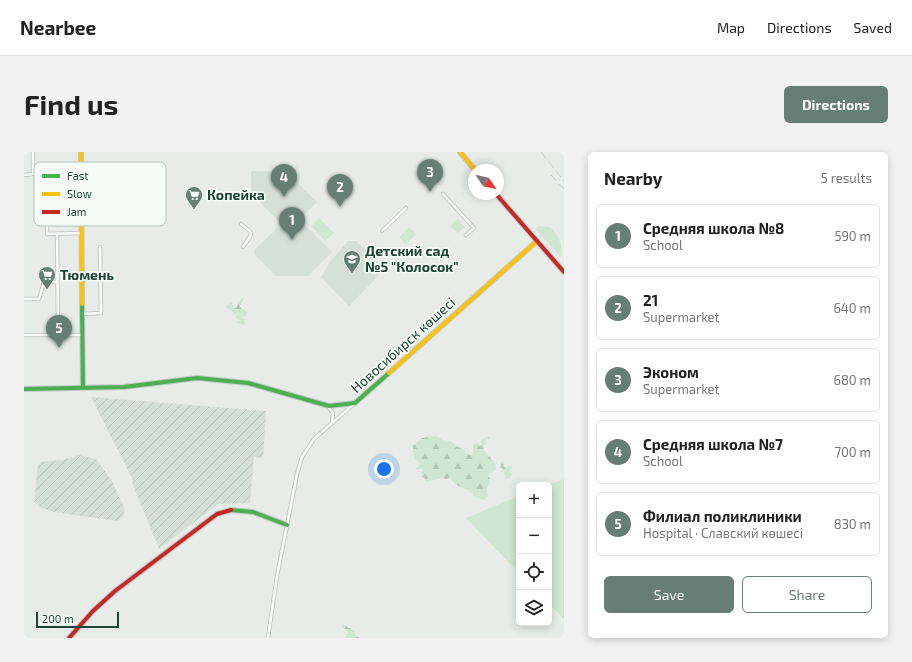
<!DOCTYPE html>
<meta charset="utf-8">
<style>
:root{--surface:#fff;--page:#f2f2f2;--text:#222;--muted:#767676;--line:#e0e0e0;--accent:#667e75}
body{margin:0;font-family:"Exo 2",sans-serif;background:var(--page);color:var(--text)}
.controls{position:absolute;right:12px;bottom:12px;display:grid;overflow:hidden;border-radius:6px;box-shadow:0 2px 10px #0003}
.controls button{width:36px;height:36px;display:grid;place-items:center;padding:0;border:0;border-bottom:1px solid var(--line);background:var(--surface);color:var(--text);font:20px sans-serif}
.compass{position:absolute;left:444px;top:12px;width:36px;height:36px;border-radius:50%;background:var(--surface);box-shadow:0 2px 10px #0003;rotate:124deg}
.scale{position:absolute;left:12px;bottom:10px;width:83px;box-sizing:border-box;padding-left:4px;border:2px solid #204336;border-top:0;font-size:11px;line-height:14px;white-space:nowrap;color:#204336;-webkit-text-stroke:3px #f5fbf7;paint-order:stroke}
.you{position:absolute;left:360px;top:317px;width:14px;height:14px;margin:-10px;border:3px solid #fff;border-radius:50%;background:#1a73e8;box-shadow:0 0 0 6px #1a73e833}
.badge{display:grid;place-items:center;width:26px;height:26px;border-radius:50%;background:var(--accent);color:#fff;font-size:13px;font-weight:700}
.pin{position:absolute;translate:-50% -33px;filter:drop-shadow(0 1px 2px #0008)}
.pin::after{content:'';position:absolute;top:21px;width:14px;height:12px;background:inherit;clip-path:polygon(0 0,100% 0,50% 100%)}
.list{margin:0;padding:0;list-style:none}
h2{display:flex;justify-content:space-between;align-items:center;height:52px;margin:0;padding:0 16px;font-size:17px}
h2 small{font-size:13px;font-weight:400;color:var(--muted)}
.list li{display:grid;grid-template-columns:26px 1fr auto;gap:12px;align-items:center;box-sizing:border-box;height:64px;margin:0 8px 8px;padding:0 8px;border:1px solid var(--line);border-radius:6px}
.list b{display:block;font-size:15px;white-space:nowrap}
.list p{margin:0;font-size:13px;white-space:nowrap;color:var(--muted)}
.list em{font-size:13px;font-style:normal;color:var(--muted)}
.actions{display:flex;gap:8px;padding:12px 16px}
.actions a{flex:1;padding:9px 0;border:1px solid var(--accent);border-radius:6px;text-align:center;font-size:14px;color:var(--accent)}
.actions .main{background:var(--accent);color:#fff}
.icon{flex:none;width:22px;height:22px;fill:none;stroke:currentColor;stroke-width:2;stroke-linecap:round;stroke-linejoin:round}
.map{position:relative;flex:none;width:540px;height:486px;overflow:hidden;border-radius:6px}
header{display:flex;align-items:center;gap:24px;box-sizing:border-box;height:56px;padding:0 20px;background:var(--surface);border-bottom:1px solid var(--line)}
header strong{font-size:19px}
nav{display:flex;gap:22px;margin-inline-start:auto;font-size:14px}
.intro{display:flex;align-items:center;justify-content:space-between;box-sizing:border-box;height:96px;padding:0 24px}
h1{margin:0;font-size:28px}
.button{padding:10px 18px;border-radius:6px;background:var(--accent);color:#fff;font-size:14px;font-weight:700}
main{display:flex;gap:24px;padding:0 24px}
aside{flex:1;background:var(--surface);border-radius:6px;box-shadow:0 2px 10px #0003}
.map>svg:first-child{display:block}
.built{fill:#d4dfd8}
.industrial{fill:url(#industrial-furrows)}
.green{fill:#cee6d2}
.forest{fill:url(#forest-firs)}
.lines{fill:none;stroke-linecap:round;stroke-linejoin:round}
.street-casing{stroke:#c3c9c6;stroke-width:4.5}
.fast-casing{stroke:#c2cac6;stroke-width:6}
.slow-casing{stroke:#c2cac6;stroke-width:6}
.jam-casing{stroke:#c2cac6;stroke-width:6}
.street{stroke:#fbfcfc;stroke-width:2.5}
.fast{stroke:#4caf50;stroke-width:4}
.slow{stroke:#ffc107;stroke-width:4}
.jam{stroke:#c62828;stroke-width:4}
.rail{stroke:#c8ccca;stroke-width:1;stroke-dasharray:8 4;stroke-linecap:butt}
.labels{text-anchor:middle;stroke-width:3.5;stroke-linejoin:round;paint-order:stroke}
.poi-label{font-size:14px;font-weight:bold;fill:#204336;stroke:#f5fbf7;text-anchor:start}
.street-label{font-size:14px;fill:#204336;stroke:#f5fbf7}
.key{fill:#f5fbf7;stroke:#b5c4bd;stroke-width:1}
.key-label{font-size:11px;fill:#204336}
</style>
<header>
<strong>Nearbee</strong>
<nav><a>Map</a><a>Directions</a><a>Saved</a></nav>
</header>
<div class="intro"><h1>Find us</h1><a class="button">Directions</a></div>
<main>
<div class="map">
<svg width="540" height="486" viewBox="0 0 540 486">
<defs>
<pattern id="industrial-furrows" width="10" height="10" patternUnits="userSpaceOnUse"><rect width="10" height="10" fill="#d4dfd8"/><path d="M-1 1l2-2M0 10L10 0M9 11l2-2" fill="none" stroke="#b6c1ba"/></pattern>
<pattern id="forest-firs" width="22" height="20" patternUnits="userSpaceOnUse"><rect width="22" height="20" fill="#cee6d2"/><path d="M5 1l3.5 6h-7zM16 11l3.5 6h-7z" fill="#b1c6b5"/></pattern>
</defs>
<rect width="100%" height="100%" fill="#e7ece9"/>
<path class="built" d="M227 19H262L293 50 264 79 227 41Z
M276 68 308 100 284 124H252L230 102 231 97 253 76 255 78 258 74 264 80Z
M324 89H332L361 117 325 154 297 125 306 110Z"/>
<path class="industrial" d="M67 245 242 259 239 306 230 305 226 351 194 352 135 397 109 333 108 326Z
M54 303 72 307 88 329 101 357 99 365 94 369 29 360 16 355 10 349 14 313 17 310 39 308Z"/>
<path class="green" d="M295 66 310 81 301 89 287 74Z
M433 67 441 75 434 81 426 74Z
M514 74 526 75C534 83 540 94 537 105L511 77Z
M385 75 392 82 382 92 375 85Z
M540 327V467L525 452 524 333Z
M495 344V421L442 366Z"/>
<path class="forest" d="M220 145 216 155 223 160 222 164 218 165 222 168H220L222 172 220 173 211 170 217 169 211 165 215 162 211 163 208 159 201 155 208 150 209 156H212L218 146Z
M411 284 415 285 418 288 427 289 432 294 441 298V302L448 303 450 292 454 291 455 294 458 293 456 289 464 284 465 286 461 288 463 292 460 293V298C466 306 472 309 472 318L465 322 466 331 462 337 464 339 461 341 465 343 460 348 449 344V341H445V339L431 332 425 325 424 327C415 325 409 329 401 330V326L397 325 399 317H392L395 313 394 309 390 307 389 294 398 286Z
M480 309V314L484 316V313L489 315 485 319 488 322 485 327 482 326 478 316H476L477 313 476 310Z
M320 473 331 479V483L335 486H321L324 480 318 474Z"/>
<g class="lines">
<defs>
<path id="street" d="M0 23 9 22V0
M32 40H23V82L57 81
M419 42 450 76 442 83
M217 72 226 79 227 83 219 95
M358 79 382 56
M33 82 34 173
M0 147H15L20 130H33
M58 162 77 161 76 95
M0 183H58
M303 254 309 261 308 271
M244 486 253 424 273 322 278 305 290 287 331 251"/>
<path id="fast" d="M58 152 59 236
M0 237 100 235 173 226 224 231 305 254 331 251 365 221
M207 358 229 360 263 373"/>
<path id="slow" d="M57 0 58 152
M436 0 451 18
M365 221 513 89"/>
<path id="jam" d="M472 42 540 120
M45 486 69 459 91 439 193 362 207 358"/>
</defs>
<use href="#street" class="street-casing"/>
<use href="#fast" class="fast-casing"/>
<use href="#slow" class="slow-casing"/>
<use href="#jam" class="jam-casing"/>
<use href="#street" class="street"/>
<use href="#fast" class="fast"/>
<use href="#slow" class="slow"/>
<use href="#jam" class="jam"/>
<path class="rail" d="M517 0 540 29
M527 23 540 37"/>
</g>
<defs>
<symbol id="supermarket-pin" viewBox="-11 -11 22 30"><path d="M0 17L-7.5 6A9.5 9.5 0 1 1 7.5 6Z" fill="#667e75" stroke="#f5fbf7"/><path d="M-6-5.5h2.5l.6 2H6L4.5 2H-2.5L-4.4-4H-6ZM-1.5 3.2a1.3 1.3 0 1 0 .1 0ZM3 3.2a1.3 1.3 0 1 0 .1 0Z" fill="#fff"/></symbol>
<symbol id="school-pin" viewBox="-11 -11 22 30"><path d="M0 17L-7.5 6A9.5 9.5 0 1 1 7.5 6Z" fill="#667e75" stroke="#f5fbf7"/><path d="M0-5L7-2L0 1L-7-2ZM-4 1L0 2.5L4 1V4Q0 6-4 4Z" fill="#fff"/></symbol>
</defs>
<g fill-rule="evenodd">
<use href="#supermarket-pin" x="160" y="33" width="20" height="27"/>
<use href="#school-pin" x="318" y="97" width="20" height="27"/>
<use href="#supermarket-pin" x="13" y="113" width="20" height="27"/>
</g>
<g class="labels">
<g class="poi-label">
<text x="183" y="48">Копейка</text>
<text x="341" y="104">Детский сад<tspan x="341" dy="16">№5 "Колосок"</tspan></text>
<text x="36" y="128">Тюмень</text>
</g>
<g class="street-label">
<text transform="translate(379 193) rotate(-42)" y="5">Новосибирск көшесі</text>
</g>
</g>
<rect x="10" y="10" width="132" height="64" rx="6" class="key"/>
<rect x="18" y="22" width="18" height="4" fill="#4caf50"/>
<rect x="18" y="40" width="18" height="4" fill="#ffc107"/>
<rect x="18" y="58" width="18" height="4" fill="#c62828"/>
<g class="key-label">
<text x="43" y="28">Fast</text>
<text x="43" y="46">Slow</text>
<text x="43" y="64">Jam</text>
</g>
</svg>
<div class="controls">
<button>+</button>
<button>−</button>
<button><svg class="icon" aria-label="locate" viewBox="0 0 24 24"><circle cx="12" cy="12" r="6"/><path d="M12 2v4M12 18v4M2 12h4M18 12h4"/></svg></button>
<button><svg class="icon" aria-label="layers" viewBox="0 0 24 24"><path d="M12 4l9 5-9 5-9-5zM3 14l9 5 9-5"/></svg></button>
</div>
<svg class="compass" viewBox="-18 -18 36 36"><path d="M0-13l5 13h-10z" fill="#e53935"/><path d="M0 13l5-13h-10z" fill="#767676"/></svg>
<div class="scale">200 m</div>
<div class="you"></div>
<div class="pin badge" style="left:268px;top:88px">1</div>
<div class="pin badge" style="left:316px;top:55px">2</div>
<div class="pin badge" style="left:406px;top:40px">3</div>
<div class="pin badge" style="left:260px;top:45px">4</div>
<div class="pin badge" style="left:35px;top:196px">5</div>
</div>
<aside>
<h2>Nearby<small>5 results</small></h2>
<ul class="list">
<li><span class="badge">1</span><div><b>Средняя школа №8</b><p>School</p></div><em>590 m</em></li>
<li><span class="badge">2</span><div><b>21</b><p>Supermarket</p></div><em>640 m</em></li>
<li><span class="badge">3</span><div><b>Эконом</b><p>Supermarket</p></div><em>680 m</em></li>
<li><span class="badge">4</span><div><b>Средняя школа №7</b><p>School</p></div><em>700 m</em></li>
<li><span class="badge">5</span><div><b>Филиал поликлиники</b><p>Hospital · Славский көшесі</p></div><em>830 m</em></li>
</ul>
<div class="actions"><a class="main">Save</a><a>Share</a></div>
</aside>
</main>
